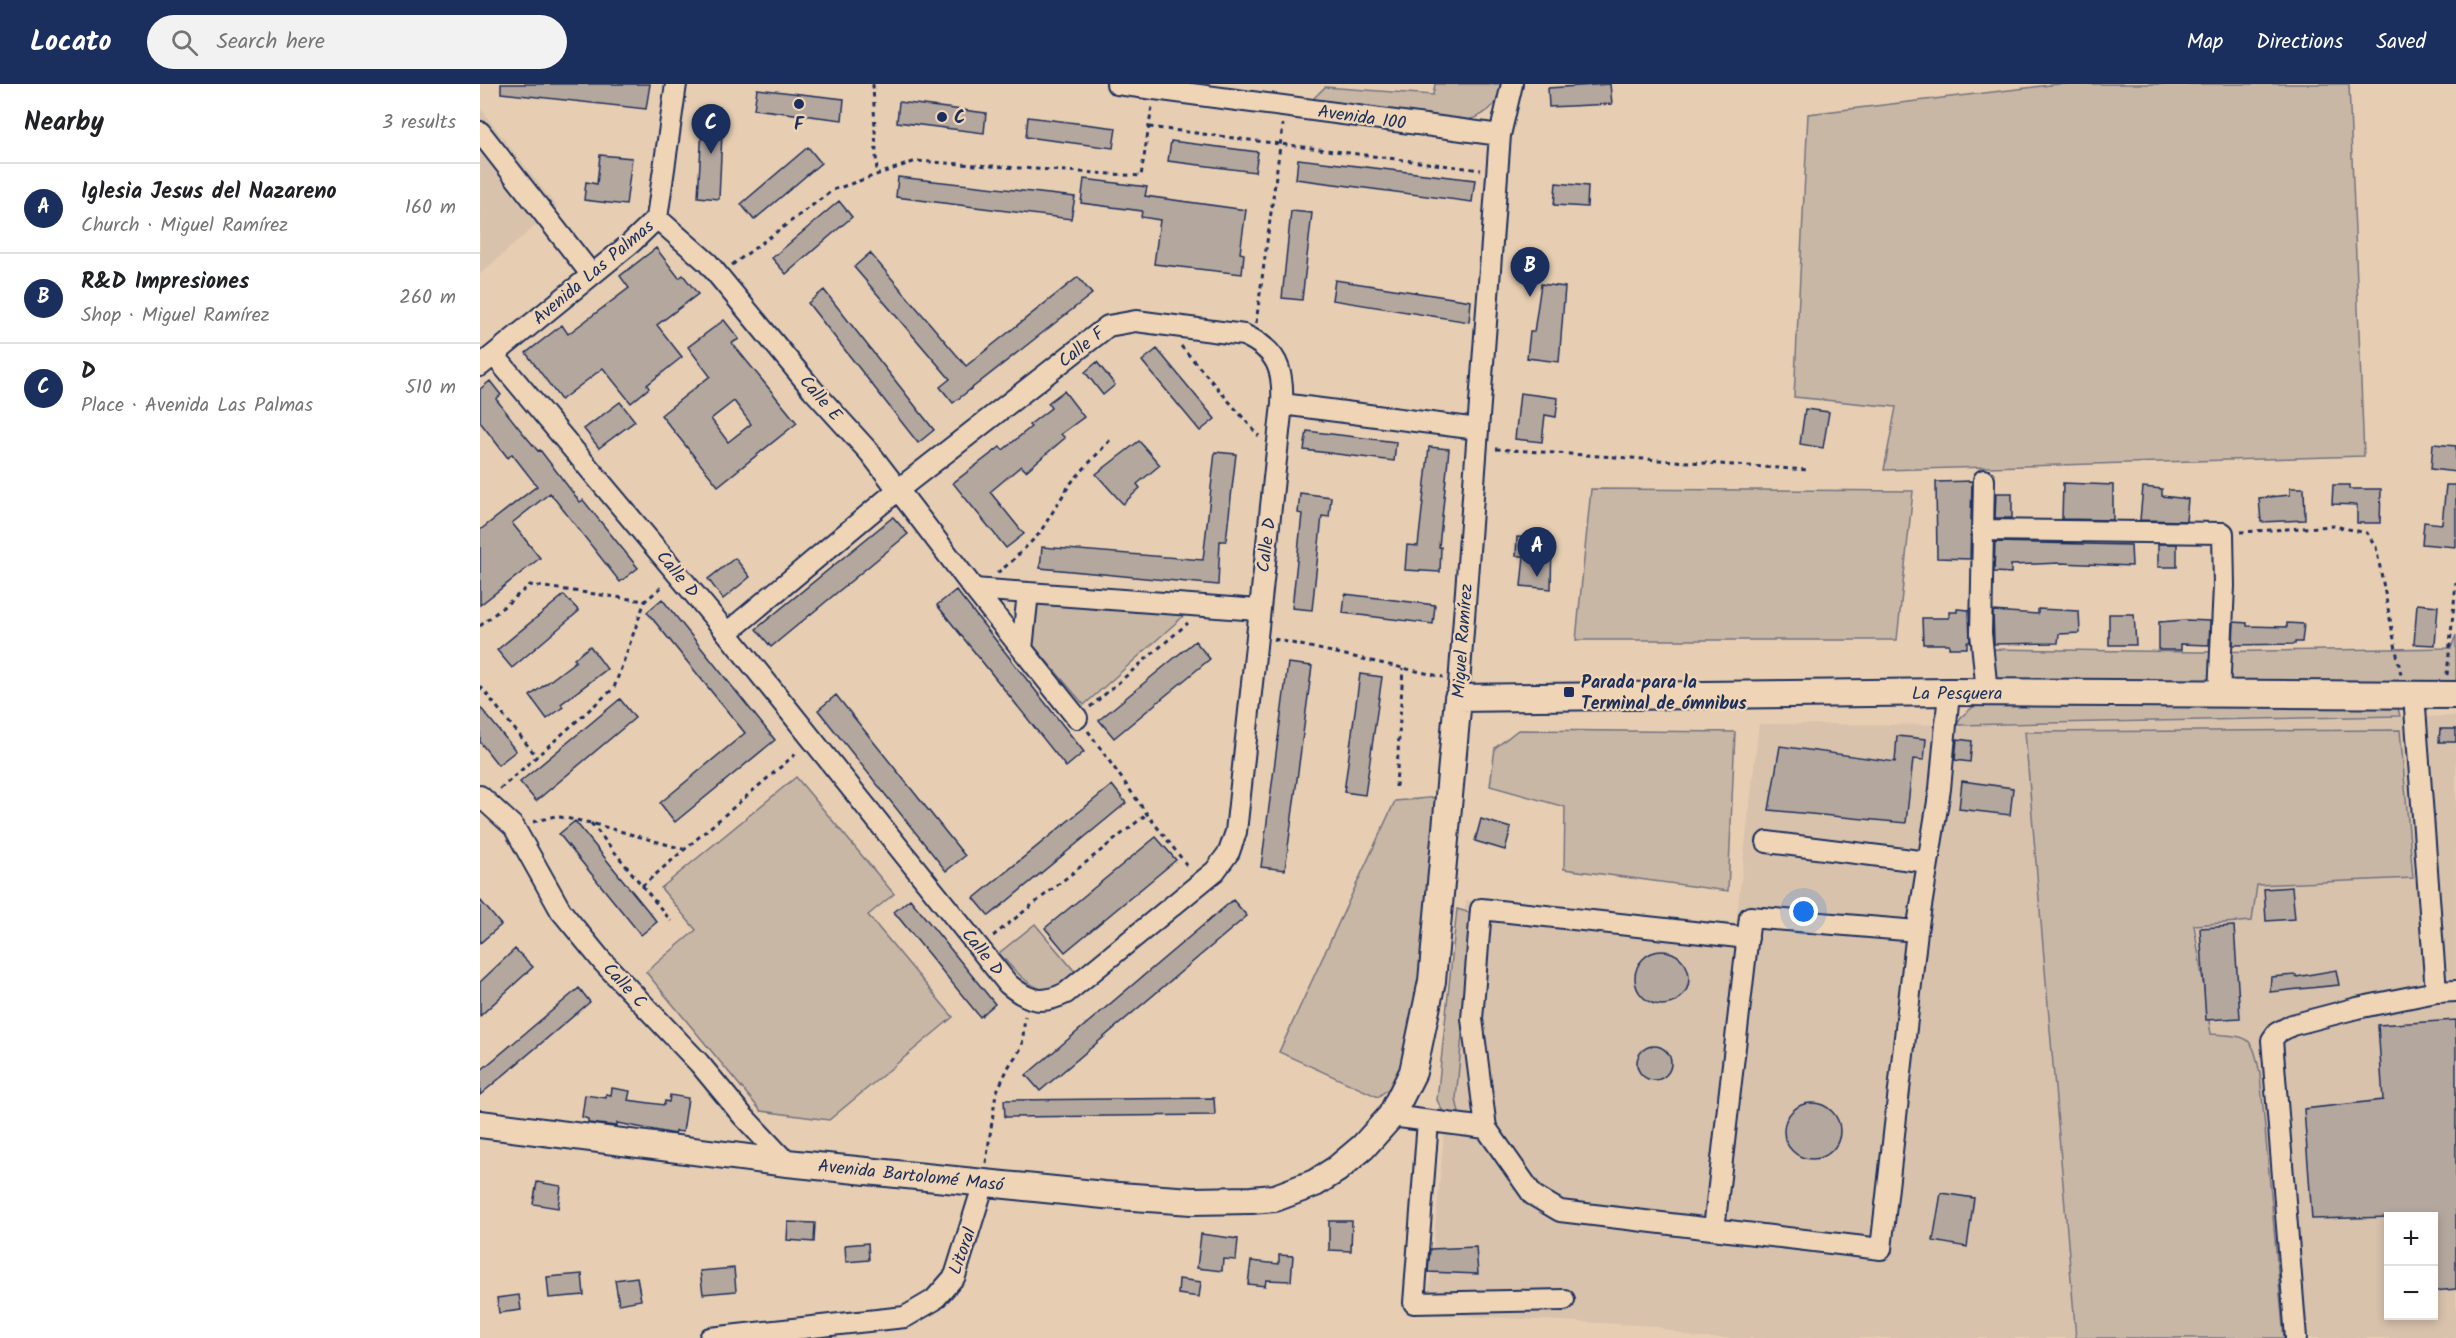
<!DOCTYPE html>
<meta charset="utf-8">
<style>
:root{--surface:#fff;--page:#f2f2f2;--text:#202124;--muted:#757577;--line:#e0e0e0;--accent:#1b2f5e}
body{margin:0;font-family:Kalam,sans-serif;background:var(--page);color:var(--text)}
.controls{position:absolute;right:18px;bottom:18px;display:grid;overflow:hidden;border-radius:0px;box-shadow:0 3px 9px #0003}
.controls button{width:54px;height:54px;display:grid;place-items:center;padding:0;border:0;border-bottom:2px solid var(--line);background:var(--surface);color:var(--text);font:30px sans-serif}
.you{position:absolute;left:1324px;top:828px;width:21px;height:21px;margin:-15px;border:4px solid #fff;border-radius:50%;background:#1a73e8;box-shadow:0 0 0 9px #1a73e833}
.badge{display:grid;place-items:center;width:39px;height:39px;border-radius:50%;background:var(--accent);color:#fff;font-size:20px;font-weight:700}
.pin{position:absolute;translate:-50% -50px;filter:drop-shadow(0 2px 3px #0008)}
.pin::after{content:'';position:absolute;top:32px;width:21px;height:18px;background:inherit;clip-path:polygon(0 0,100% 0,50% 100%)}
.list{margin:0;padding:0;list-style:none}
h2{display:flex;justify-content:space-between;align-items:center;height:78px;margin:0;padding:0 24px;font-size:26px}
h2 small{font-size:20px;font-weight:400;color:var(--muted)}
.list li{display:grid;grid-template-columns:39px 1fr auto;gap:18px;align-items:center;box-sizing:border-box;height:90px;padding:0 24px;border-top:2px solid var(--line)}
.list b{display:block;font-size:22px;white-space:nowrap}
.list p{margin:0;font-size:20px;white-space:nowrap;color:var(--muted)}
.list em{font-size:20px;font-style:normal;color:var(--muted)}
.icon{flex:none;width:33px;height:33px;fill:none;stroke:currentColor;stroke-width:2;stroke-linecap:round;stroke-linejoin:round}
.map{position:relative;flex:none;width:1976px;height:1254px;overflow:hidden}
header{display:flex;align-items:center;gap:36px;box-sizing:border-box;height:84px;padding:0 30px;background:var(--accent);color:#fff}
header strong{font-size:28px}
nav{display:flex;gap:33px;margin-inline-start:auto;font-size:21px}
.search{width:420px;height:54px;background:var(--page);display:flex;align-items:center;gap:15px;box-sizing:border-box;padding:0 21px;border-radius:33px;color:var(--muted);font-size:22px}
main{display:flex}
aside{flex:1;background:var(--surface)}
.map>svg:first-child{display:block}
.built{fill:#d8c2ac;fill-rule:evenodd}
.green{fill:#c9b7a6;stroke:#727382;stroke-width:1.5}
.building{fill:#b4a79d;stroke:#1b2f5e;stroke-width:1.5;fill-rule:evenodd}
.lines{fill:none;stroke-linecap:round;stroke-linejoin:round}
.minor-casing{stroke:#1b2f5e;stroke-width:24}
.major-casing{stroke:#1b2f5e;stroke-width:30}
.path{stroke:#1b2f5e;stroke-width:3;stroke-dasharray:4.5 4.5;stroke-linecap:butt}
.minor{stroke:#efd5b6;stroke-width:20}
.major{stroke:#efd5b6;stroke-width:26}
.poi-dot{fill:#1b2f5e;stroke:#efd5b6;stroke-width:2}
.labels{text-anchor:middle;stroke-width:4.5;stroke-linejoin:round;paint-order:stroke}
.poi-label{font-size:18px;font-weight:bold;fill:#1b2f5e;stroke:#efd5b6;text-anchor:start}
.street-label{font-size:18px;fill:#1b2f5e;stroke:#efd5b6}
</style>
<header>
<strong>Locato</strong>
<div class="search"><svg class="icon" aria-label="search" viewBox="0 0 24 24"><circle cx="10" cy="10" r="6"/><path d="M15 15l6 6"/></svg>Search here</div>
<nav><a>Map</a><a>Directions</a><a>Saved</a></nav>
</header>
<main>
<aside>
<h2>Nearby<small>3 results</small></h2>
<ul class="list">
<li><span class="badge">A</span><div><b>Iglesia Jesus del Nazareno</b><p>Church · Miguel Ramírez</p></div><em>160 m</em></li>
<li><span class="badge">B</span><div><b>R&amp;D Impresiones</b><p>Shop · Miguel Ramírez</p></div><em>260 m</em></li>
<li><span class="badge">C</span><div><b>D</b><p>Place · Avenida Las Palmas</p></div><em>510 m</em></li>
</ul>
</aside>
<div class="map">
<svg width="1976" height="1254" viewBox="0 0 1976 1254">
<rect width="100%" height="100%" fill="#e7ceb2"/>
<filter id="ink" filterUnits="userSpaceOnUse"><feTurbulence type="fractalNoise" baseFrequency=".0167" numOctaves="2"/><feDisplacementMap in="SourceGraphic" scale="12" xChannelSelector="R" yChannelSelector="G"/><feConvolveMatrix kernelMatrix="1 2 1 2 8 2 1 2 1" color-interpolation-filters="sRGB"/></filter>
<g filter="url(#ink)">
<path class="built" d="M0 24 77 123 0 190Z
M1976 632V1254H1216L1174 1242 947 1230 986 816 1256 839 1279 640 1538 641ZM1908 1132H1954V1232H1908Z"/>
<path class="green" d="M955 0H1024C1021 21 1001 35 981 37L830 18 845 3 953 11Z
M1579 0H1869L1884 372 1404 386 1416 323 1314 313 1328 30Z
M1111 405 1433 407 1417 556H1096Z
M555 520 708 528 604 621 553 561Z
M1976 551V603L1511 599 1510 565 1720 568 1971 564Z
M1499 618 1917 620 1920 632 1477 641 1481 633Z
M1038 646 1255 648 1248 807 1084 785 1085 723 1010 702 1015 664Z
M1920 646 1933 794 1777 801 1772 837 1714 841 1731 950C1770 953 1772 950 1780 990L1804 1254H1596L1545 648Z
M316 693 414 810 388 831 473 933 349 1036 281 1027 166 888 216 846 181 804Z
M959 713 942 890 926 979 914 1000 898 1013 799 968 915 717Z
M977 825 991 829 993 833 976 1015 979 1029 977 1032 964 1030 957 1016Z
M555 840 596 889 572 908C548 904 535 887 519 869Z"/>
<path class="building" d="M21 0H170L166 25 21 9Z
M1130 0 1132 20 1069 23 1068 4Z
M277 5 364 15 362 36 274 25Z
M419 18 506 29 504 49 417 38Z
M223 26 243 27 239 115 218 113Z
M548 33 636 44 633 64 546 53Z
M691 57 778 68 775 88 688 77Z
M328 63 341 79 274 136 261 120Z
M120 71 152 74 146 121 104 116 106 98 117 100Z
M818 75 995 96 992 118 816 95Z
M418 93 595 113 591 135 416 113Z
M604 95 667 103 665 112 766 126 760 169 764 170 762 190 674 180 680 136 661 133 662 127 601 119Z
M1076 99 1108 102 1107 123 1074 121Z
M359 117 372 133 306 190 292 174Z
M811 127 832 129 822 216 802 214Z
M176 164 199 194 203 191 218 210 177 241 202 273 167 301 169 304 151 319 123 284 81 316 46 269 82 241 88 250 149 204 140 192Z
M390 169 486 282 598 193 612 210 473 319 460 303 470 295 374 183Z
M855 196 991 217 989 238 852 216Z
M1061 200 1085 203 1079 278 1047 274 1050 248H1054Z
M344 206 454 346 438 359 328 219Z
M244 236 259 255 252 259 317 339 238 402 181 331 230 292 208 263ZM254 317 271 340 248 358 231 335Z
M677 265 735 335 720 347 662 277Z
M617 278 635 301 623 311 605 288Z
M10 297 21 311 16 315 38 343 58 367 60 366 100 418 103 416 158 484 140 498 70 409 32 439 60 474 0 521V446L57 402 32 370 28 374 0 338V305Z
M584 307 604 333 581 350 585 354 546 387 541 382 510 408 544 450 526 464 473 399 520 363 523 366 551 343 549 341 571 324 568 319Z
M1040 309 1078 314 1076 333 1065 331 1062 358 1035 355Z
M140 318 155 337 119 364 104 345Z
M1325 325 1349 328 1343 364 1320 360Z
M827 347 916 358 914 377 824 366Z
M659 357 680 381 657 400 660 404 643 420 616 390Z
M1953 360 1976 362V388L1951 385Z
M949 363 969 365 959 463H961L960 488 925 486 927 461 938 462Z
M735 368 756 370 746 457H740L738 501 560 484 562 463 723 476Z
M1492 397 1490 475 1457 474 1456 398Z
M1583 399 1633 401V436L1582 435Z
M1853 401H1869V405H1901L1900 439H1877V421L1852 420Z
M1966 401H1976V463L1942 460 1944 438 1962 440Z
M1663 403 1682 405V412L1708 415 1706 437 1660 436Z
M1810 404H1824L1825 436 1781 438 1779 414 1810 411Z
M820 409 851 413 849 433 842 432 832 526 812 524 822 430 818 429Z
M1516 409H1532V434H1515Z
M413 433 428 450 291 563 276 545Z
M1037 453 1072 455 1071 505 1041 502 1044 472H1036Z
M1515 458 1651 461 1652 482 1580 479 1531 481V489L1514 488Z
M1678 460H1697V483H1678Z
M255 474 270 493 243 515 228 495Z
M476 506 604 668 586 683 457 521Z
M865 510 955 521 953 540 863 529Z
M84 511 99 527 32 584 17 566Z
M182 515 295 656 195 738 180 719 265 649 167 528Z
M1937 520 1958 522 1955 561 1934 560Z
M1477 525 1489 526 1490 558H1487V564H1469V560H1443L1442 534H1469V528H1477Z
M1558 525 1599 527 1600 549 1579 550 1578 559 1514 560 1513 527 1558 530Z
M1629 530H1654L1656 561H1629Z
M1706 536 1730 537 1729 561 1701 560V566H1679V538Z
M1754 538 1767 539V542L1807 543V539L1824 540 1822 558H1815V560L1753 561Z
M715 557 730 575 634 654 619 636Z
M110 562 127 585 81 620 83 623 67 635 50 612 96 577 94 575Z
M808 579 832 582 805 786 781 783Z
M880 590 902 593 885 711 864 708Z
M356 611 485 772 466 787 338 626Z
M140 615 155 634 56 717 40 698Z
M0 623 36 667 18 681 0 658Z
M1960 645H1976V658H1959Z
M1417 652 1446 655 1444 676 1433 675 1426 739 1289 726 1300 662 1415 678Z
M1477 655 1492 657 1490 678 1475 676Z
M1482 697 1533 704 1530 731 1479 725Z
M632 701 646 719 509 832 494 814Z
M1001 735 1031 744 1025 766 995 757Z
M95 737 177 838 161 851 79 750Z
M676 753 696 776 585 868 565 844Z
M1812 803 1815 835 1786 837 1784 805Z
M430 815 515 920 500 933 414 828Z
M0 816 21 841 0 859Z
M753 816 767 832 560 1007 546 991Z
M1754 842 1760 934 1726 936 1720 844Z
M35 865 53 883 0 932V898Z
M1155 894a27 27 0 1 1 54 0a27 27 0 1 1-54 0Z
M1856 886 1859 901 1790 908 1791 893 1816 891V893Z
M99 904 110 918 0 1011V987Z
M1976 936V1205L1953 1207V1132L1832 1135 1824 1025 1903 1016 1898 941Z
M1157 979a17 17 0 1 1 34 0a17 17 0 1 1-34 0Z
M132 1004 150 1007 148 1016 184 1021 185 1017 189 1018 190 1011 208 1014 203 1048 196 1047 195 1050 137 1039V1042L108 1039V1035L102 1033 105 1011 126 1014V1010L131 1011Z
M734 1014 735 1031 525 1033 524 1016Z
M1304 1047a28 28 0 1 1 56 0a28 28 0 1 1-56 0Z
M57 1098 81 1102 78 1124 53 1120Z
M1461 1109 1494 1114 1487 1163 1453 1157Z
M849 1137H872L871 1167 849 1166Z
M308 1138 335 1139 334 1158 307 1156Z
M721 1150 758 1155 756 1176 743 1175 742 1187 717 1184Z
M388 1159 389 1176 366 1178 365 1161Z
M996 1163 998 1190 948 1188 950 1165Z
M799 1171 813 1172 811 1197 786 1196 785 1202 768 1200 771 1177 799 1180Z
M254 1184 256 1207 223 1210 220 1187Z
M102 1190 104 1211 69 1214 67 1193Z
M157 1193 161 1216 139 1220 135 1196Z
M699 1195 721 1198 719 1213 698 1210Z
M39 1211 41 1226 19 1229 17 1214Z"/>
<g class="lines">
<defs>
<path id="minor" d="M637 0 1020 51
M0 48 111 190
M177 134 228 179 332 305 390 369 494 505 597 634
M14 271 247 549 528 900C548 917 562 921 586 909L735 787 749 768 756 748 802 320C804 285 797 266 764 251L656 237 628 242 419 405 247 549
M0 282 151 159 177 134 196 0
M802 320 998 345
M1504 396 1501 549 1507 608
M1502 446 1743 449 1744 502 1739 610
M494 505 778 526
M542 565 548 509
M1934 611 1956 908
M978 614 1020 51 1032 0
M0 712 34 743 81 827 122 877 219 979 262 1031 307 1079
M1287 758 1448 778
M1268 854 1001 825 992 935 1006 1044 1053 1111 1080 1127 1401 1165 1437 847 1460 705 1469 608
M911 1032 1006 1044
M948 1037 934 1219 1084 1216
M1234 1145 1270 833 1437 847
M230 1254 425 1233 454 1216 475 1192 504 1099
M1816 1254 1792 956 1797 949 1812 941 1877 924 1956 908 1976 907"/>
<path id="major" d="M0 1040 307 1079 624 1111 712 1117 771 1116 795 1114 835 1099 857 1085 883 1063 911 1032 933 988 952 897 978 614 1469 608 1976 611"/>
</defs>
<use href="#minor" class="minor-casing"/>
<use href="#major" class="major-casing"/>
<path class="path" d="M393 0 397 91
M669 43 1001 86
M252 181 353 106 436 77 661 92 672 23
M776 239 803 40
M701 262 779 352
M1016 365 1328 386
M1760 448 1854 442 1887 449 1896 463 1921 591
M517 489 530 479 559 450 590 400 630 356
M0 542 50 501 165 517
M794 555 963 593
M1967 591 1976 499
M0 602 57 673
M610 623 708 539
M608 647 667 730 709 784
M916 703 923 584
M20 705 134 604 165 517 184 501
M53 738 75 732 111 739 203 765
M111 739 191 837
M162 802 318 668
M513 852 667 730
M506 1079 516 1009 529 982 542 963 545 932"/>
<use href="#minor" class="minor"/>
<use href="#major" class="major"/>
</g>
</g>
<g class="poi-dot">
<circle cx="319" cy="20" r="6"/>
<circle cx="462" cy="33" r="6"/>
<rect x="1083" y="602" width="12" height="12" rx="3"/>
</g>
<g class="labels">
<g class="poi-label">
<text x="474" y="39">C</text>
<text x="319" y="46" text-anchor="middle">F</text>
<text x="1101" y="604">Parada para la<tspan x="1101" dy="21">Terminal de ómnibus</tspan></text>
</g>
<g class="street-label">
<text transform="translate(882 33) rotate(8)" y="6">Avenida 100</text>
<text transform="translate(113 188) rotate(-40)" y="6">Avenida Las Palmas</text>
<text transform="translate(601 263) rotate(-38)" y="6">Calle F</text>
<text transform="translate(341 314) rotate(49)" y="6">Calle E</text>
<text transform="translate(786 461) rotate(-83)" y="6">Calle D</text>
<text transform="translate(198 490) rotate(50)" y="6">Calle D</text>
<text transform="translate(982 557) rotate(-86)" y="6">Miguel Ramírez</text>
<text x="1477" y="615">La Pesquera</text>
<text transform="translate(503 868) rotate(51)" y="6">Calle D</text>
<text transform="translate(145 901) rotate(47)" y="6">Calle C</text>
<text transform="translate(431 1091) rotate(6)" y="6">Avenida Bartolomé Masó</text>
<text transform="translate(482 1167) rotate(-70)" y="6">Litoral</text>
</g>
</g>
</svg>
<div class="controls">
<button>+</button>
<button>−</button>
</div>
<div class="you"></div>
<div class="pin badge" style="left:1057px;top:493px">A</div>
<div class="pin badge" style="left:1050px;top:213px">B</div>
<div class="pin badge" style="left:231px;top:70px">C</div>
</div>
</main>
